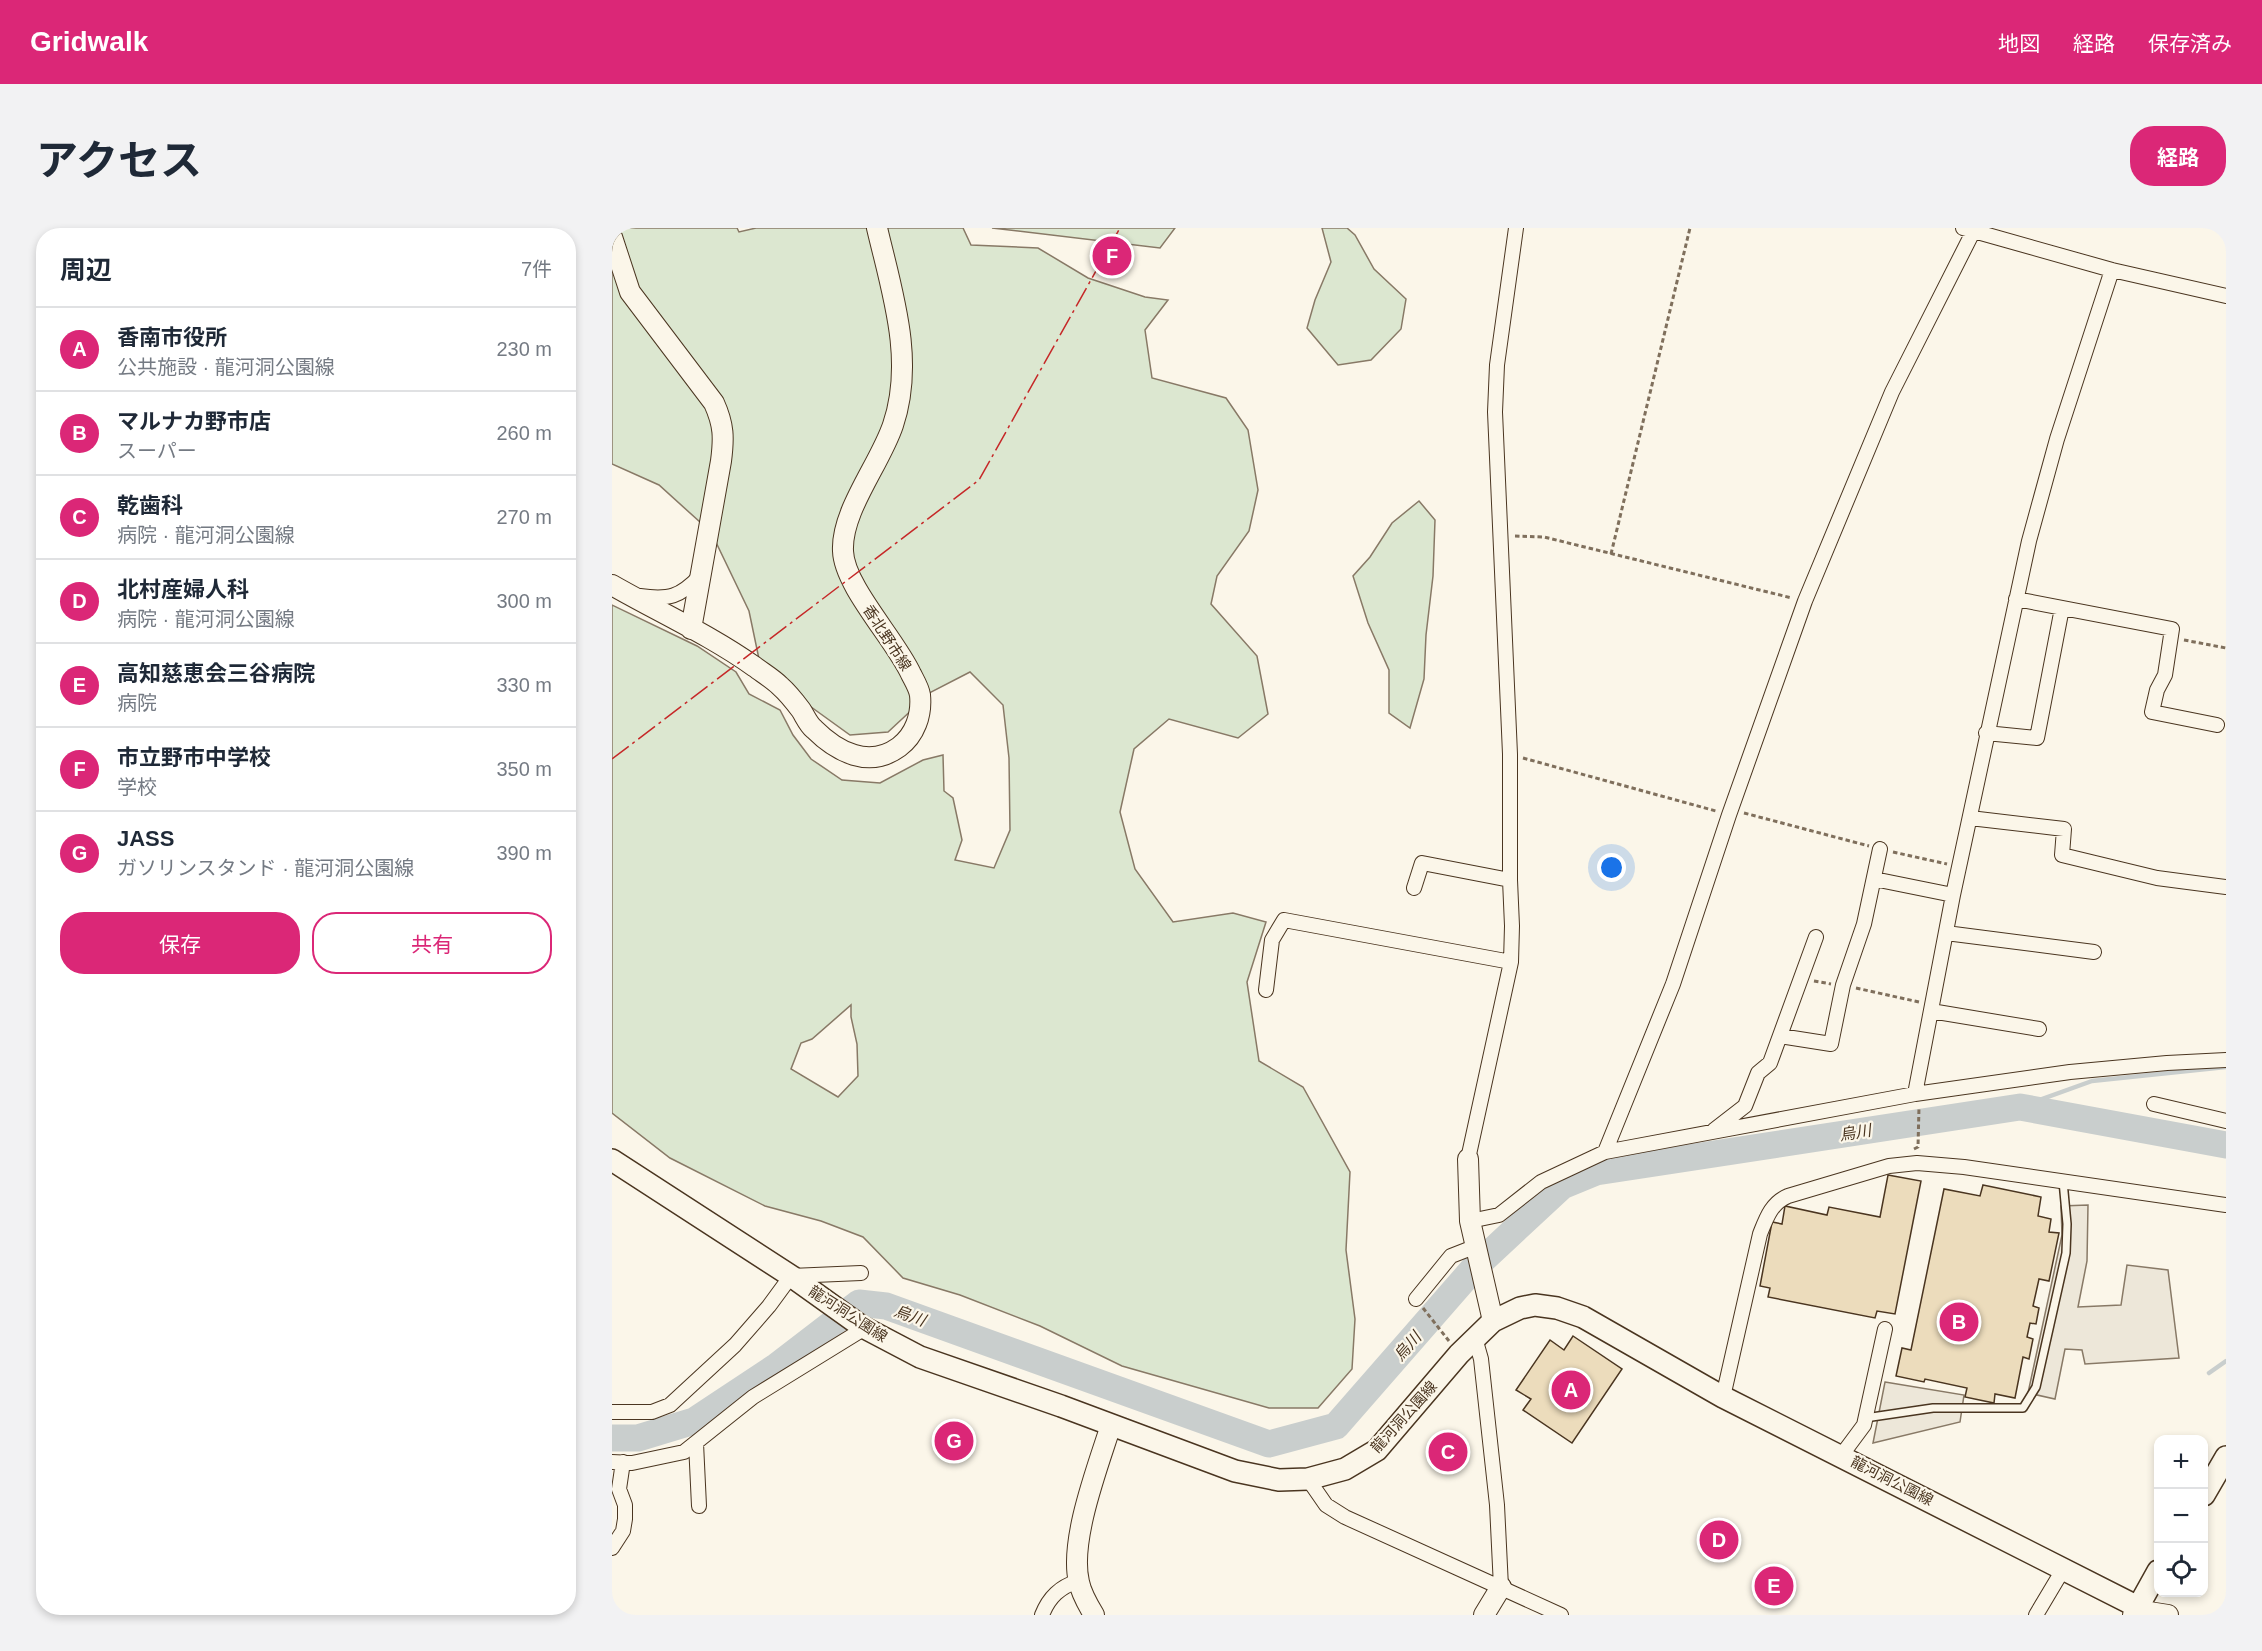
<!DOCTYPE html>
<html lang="ja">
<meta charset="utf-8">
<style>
:root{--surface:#fff;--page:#f2f2f3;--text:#1f2937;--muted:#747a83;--line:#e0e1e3;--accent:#db2777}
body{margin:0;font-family:Arial,"Noto Sans JP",sans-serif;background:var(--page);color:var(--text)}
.controls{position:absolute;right:18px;bottom:18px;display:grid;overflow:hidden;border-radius:12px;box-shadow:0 3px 9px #0003}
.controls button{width:54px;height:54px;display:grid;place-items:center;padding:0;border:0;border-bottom:2px solid var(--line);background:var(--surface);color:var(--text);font:30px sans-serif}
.you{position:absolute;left:1000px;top:640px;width:21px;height:21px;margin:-15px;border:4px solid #fff;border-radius:50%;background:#1a73e8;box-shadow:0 0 0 9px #1a73e833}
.badge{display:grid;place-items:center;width:39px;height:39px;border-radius:50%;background:var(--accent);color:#fff;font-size:20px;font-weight:700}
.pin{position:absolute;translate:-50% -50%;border:3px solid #fff;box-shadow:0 2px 6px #0006}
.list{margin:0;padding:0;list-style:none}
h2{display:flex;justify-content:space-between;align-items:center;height:78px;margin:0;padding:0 24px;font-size:26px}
h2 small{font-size:20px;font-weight:400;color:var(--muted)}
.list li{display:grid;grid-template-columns:39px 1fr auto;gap:18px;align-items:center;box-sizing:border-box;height:84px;padding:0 24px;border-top:2px solid var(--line)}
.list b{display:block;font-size:22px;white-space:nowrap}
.list p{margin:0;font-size:20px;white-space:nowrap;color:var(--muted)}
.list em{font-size:20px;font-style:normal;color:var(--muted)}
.actions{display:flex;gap:12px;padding:18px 24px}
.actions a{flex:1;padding:14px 0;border:2px solid var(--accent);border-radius:24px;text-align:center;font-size:21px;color:var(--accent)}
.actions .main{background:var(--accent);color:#fff}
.icon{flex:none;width:33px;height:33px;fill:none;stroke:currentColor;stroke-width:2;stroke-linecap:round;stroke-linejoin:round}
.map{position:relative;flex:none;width:1614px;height:1387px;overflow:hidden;border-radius:24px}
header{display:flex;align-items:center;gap:36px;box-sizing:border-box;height:84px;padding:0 30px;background:var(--accent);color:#fff}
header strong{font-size:28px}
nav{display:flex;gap:33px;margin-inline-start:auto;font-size:21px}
.intro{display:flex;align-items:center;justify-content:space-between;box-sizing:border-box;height:144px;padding:0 36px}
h1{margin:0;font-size:42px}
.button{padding:15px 27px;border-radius:24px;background:var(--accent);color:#fff;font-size:21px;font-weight:700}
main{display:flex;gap:36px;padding:0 36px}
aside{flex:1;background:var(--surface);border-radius:24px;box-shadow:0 3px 9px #0003}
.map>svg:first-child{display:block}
.green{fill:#dce7d0;stroke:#887966;stroke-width:1.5;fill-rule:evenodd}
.parking{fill:#ede7d9;stroke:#887966;stroke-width:1.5}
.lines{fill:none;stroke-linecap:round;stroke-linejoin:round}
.stream{stroke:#c9cecd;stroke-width:4.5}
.river{stroke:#c9cecd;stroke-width:27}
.building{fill:#ecdcbc;stroke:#4a3520;stroke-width:1.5}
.lane-casing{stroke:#4a3520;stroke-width:10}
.street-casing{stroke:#4a3520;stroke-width:16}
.secondary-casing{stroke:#4a3520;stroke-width:22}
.primary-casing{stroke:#4a3520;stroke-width:24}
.path{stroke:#7f6f5c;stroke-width:3;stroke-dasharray:4.5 3;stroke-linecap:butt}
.lane{stroke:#fbf6e9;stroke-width:7}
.street{stroke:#fbf6e9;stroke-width:14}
.secondary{stroke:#fbf6e9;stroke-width:20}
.primary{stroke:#fbf6e9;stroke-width:21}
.power{stroke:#c62828;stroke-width:1.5;stroke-dasharray:21 4.5 3 4.5;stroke-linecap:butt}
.labels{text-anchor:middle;stroke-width:4.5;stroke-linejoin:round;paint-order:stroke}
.street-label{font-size:15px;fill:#4a3520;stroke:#fbf6e9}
.water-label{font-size:16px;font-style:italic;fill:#4a3520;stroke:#fbf6e9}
</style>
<header>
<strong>Gridwalk</strong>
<nav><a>地図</a><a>経路</a><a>保存済み</a></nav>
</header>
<div class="intro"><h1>アクセス</h1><a class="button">経路</a></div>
<main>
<aside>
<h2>周辺<small>7件</small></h2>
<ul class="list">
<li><span class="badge">A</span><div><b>香南市役所</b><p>公共施設 · 龍河洞公園線</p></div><em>230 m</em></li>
<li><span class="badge">B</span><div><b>マルナカ野市店</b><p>スーパー</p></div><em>260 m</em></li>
<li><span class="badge">C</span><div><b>乾歯科</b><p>病院 · 龍河洞公園線</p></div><em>270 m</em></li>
<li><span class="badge">D</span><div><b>北村産婦人科</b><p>病院 · 龍河洞公園線</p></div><em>300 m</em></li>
<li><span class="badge">E</span><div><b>高知慈恵会三谷病院</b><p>病院</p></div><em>330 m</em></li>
<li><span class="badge">F</span><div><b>市立野市中学校</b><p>学校</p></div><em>350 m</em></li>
<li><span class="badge">G</span><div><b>JASS</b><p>ガソリンスタンド · 龍河洞公園線</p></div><em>390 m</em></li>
</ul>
<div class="actions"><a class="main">保存</a><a>共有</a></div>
</aside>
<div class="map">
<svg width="1614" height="1387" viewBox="0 0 1614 1387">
<rect width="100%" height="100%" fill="#fbf6e9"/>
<path class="green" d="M0 0H125L127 4 144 0H351L359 17 426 20 476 50 533 69 556 72 533 102 540 150 614 170 636 202 646 262 637 303 605 348 599 376 645 428 656 486 626 510 557 491 522 521 508 584 523 641 561 694 621 685 654 694 635 754 647 833 691 859 738 944 734 1022 743 1091 740 1141 706 1180H657L510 1138 428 1098 348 1067 291 1050 251 1009 209 993 153 978 58 930 0 885V377L85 418 124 444 137 466 168 482 181 507 199 531 230 552 268 555 311 532 331 527 332 563 341 570 350 612 343 632 382 640 398 602 397 530 391 477 358 444 319 464 276 504 238 507 195 476 147 431 137 383 99 304 47 257 0 236ZM239 777V789L245 816 246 848 226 869 179 841 189 815 200 811Z
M380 0H563L548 20Z
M710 0H735L743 7 762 41 794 71 789 101 759 132 726 137 695 100 703 72 719 34Z
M807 273 823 292 821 348 814 407 812 451 798 500 777 485V442L756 395 741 348 758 329 780 295Z"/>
<path class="parking" d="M1476 977 1475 1033 1466 1079 1509 1077 1515 1037 1556 1042 1567 1130 1473 1136 1470 1122 1453 1121 1443 1171 1416 1165 1450 1007 1449 978Z
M1273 1154 1352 1167 1348 1194 1261 1215Z"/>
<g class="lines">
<path class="stream" d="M1408 879 1480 853 1614 839
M1597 1145 1614 1133"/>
<path class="river" d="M0 1210H26L82 1193 165 1138 247 1075 274 1078 657 1216 724 1198 862 1040 950 958 984 944 1408 879 1614 917"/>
</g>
<path class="building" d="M1276 947 1309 953 1283 1086 1265 1083 1263 1090 1156 1069 1158 1060 1148 1058 1160 994 1170 996 1173 978 1215 987 1217 979 1268 989Z
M1371 957 1429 969 1426 988 1439 991 1437 1004 1447 1005 1437 1053 1427 1051 1421 1078 1427 1080 1424 1096 1418 1095 1415 1109 1421 1111 1417 1131 1411 1129 1403 1170 1383 1166 1382 1175 1353 1169 1355 1160 1313 1151 1312 1154 1284 1148 1290 1120 1299 1122 1332 961 1368 968Z
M961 1108 1010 1141 960 1215 911 1182 919 1171 904 1162 938 1112 952 1122Z"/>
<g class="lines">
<defs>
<path id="lane" d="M1253 1190 1321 1180H1411L1424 1159 1454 1025 1455 996 1451 953"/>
<path id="street" d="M1351 0 1500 42 1614 68
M28 368C57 372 68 369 88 348
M1404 371 1560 401 1553 447 1545 462 1540 484 1605 497
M1374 505 1425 510 1450 380
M1358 590 1452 601 1450 627 1545 650 1614 659
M1262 651 1341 667
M802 660 810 635 898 652
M1334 705 1482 724
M654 762 660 712 672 692 899 734
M1319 783 1427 801
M1168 808 1219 816 1231 757 1252 696 1268 621
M1303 866 1341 667 1417 313 1445 211 1500 42
M1542 876 1614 893
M1102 902 1133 878 1146 845 1158 835 1204 709
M993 924 1061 756 1117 587 1193 373 1280 164 1363 0
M856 931 899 734 900 698 898 652V526L883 184 885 137 904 0
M858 993 887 987 929 954 993 924 1303 866 1458 844 1555 835 1614 832
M804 1071 839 1028 862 1019
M863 1110 869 1131 885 1277 889 1359
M1111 1169 1148 1006C1154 991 1159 975 1176 968L1277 938 1305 935 1352 939 1614 977
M0 1184H40L58 1177 123 1117 157 1078 179 1048 249 1045
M84 1215 87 1278
M1229 1228 1252 1197 1273 1101
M0 1234 20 1235 72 1224 141 1169 253 1100
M696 1251 714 1277 733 1289 949 1387
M0 1320 11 1303 13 1291V1277L7 1261 11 1234
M430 1387C437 1369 448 1359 466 1353
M1424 1387 1452 1340"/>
<path id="secondary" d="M0 9 18 64 102 175C112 197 112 210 109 233L79 401
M0 357C47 384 98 407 143 439 151 445 161 451 168 458 176 465 183 474 189 482 193 488 196 496 202 501 225 524 257 541 287 519 303 507 310 487 308 467 307 460 302 452 299 446 283 411 232 358 231 323 229 283 268 236 281 197 303 132 280 64 265 0
M856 931 858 993 881 1093
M482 1387C476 1377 469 1365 467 1354 457 1313 486 1238 499 1197
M872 1387 889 1359
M1521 1387 1526 1379 1537 1384 1556 1387"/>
<path id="primary" d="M0 932 179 1048 249 1098 308 1129 449 1178 623 1243 667 1252 696 1251 733 1241 765 1222 847 1126 881 1093 908 1080 923 1077 945 1080 971 1089 1111 1169 1526 1379 1546 1343
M1592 1267 1614 1229"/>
</defs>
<use href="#lane" class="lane-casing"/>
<use href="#street" class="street-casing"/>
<use href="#secondary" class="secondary-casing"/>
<use href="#primary" class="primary-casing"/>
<path class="path" d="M903 308 932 309 1180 370
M999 326 1078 0
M1572 412 1614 420
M911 530 1104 583
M1132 585 1257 618
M1281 624 1335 636
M1202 753 1219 756
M1244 760 1307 774
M1302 921 1306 919 1307 879
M811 1080 837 1113"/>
<use href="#lane" class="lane"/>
<use href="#street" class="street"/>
<use href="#secondary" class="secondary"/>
<use href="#primary" class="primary"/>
<path class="power" d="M0 531 367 252 508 0"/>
</g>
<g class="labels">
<g class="street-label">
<text transform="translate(275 410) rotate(57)" y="5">香北野市線</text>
<text transform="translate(236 1086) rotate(33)" y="5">龍河洞公園線</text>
<text transform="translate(792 1189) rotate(-48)" y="5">龍河洞公園線</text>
<text transform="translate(1280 1253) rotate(27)" y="5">龍河洞公園線</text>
</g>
<g class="water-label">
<text transform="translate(1243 904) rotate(-9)" y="6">烏川</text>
<text transform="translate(298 1087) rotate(20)" y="6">烏川</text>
<text transform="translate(795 1118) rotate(-49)" y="6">烏川</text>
</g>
</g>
</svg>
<div class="controls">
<button>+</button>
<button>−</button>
<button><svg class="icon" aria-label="locate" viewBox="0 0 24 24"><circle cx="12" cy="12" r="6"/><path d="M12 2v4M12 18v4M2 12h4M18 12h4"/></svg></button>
</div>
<div class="you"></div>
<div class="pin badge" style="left:959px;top:1162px">A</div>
<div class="pin badge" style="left:1347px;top:1094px">B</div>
<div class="pin badge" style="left:836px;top:1224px">C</div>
<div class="pin badge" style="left:1107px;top:1312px">D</div>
<div class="pin badge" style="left:1162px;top:1358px">E</div>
<div class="pin badge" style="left:500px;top:28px">F</div>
<div class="pin badge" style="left:342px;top:1213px">G</div>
</div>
</main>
